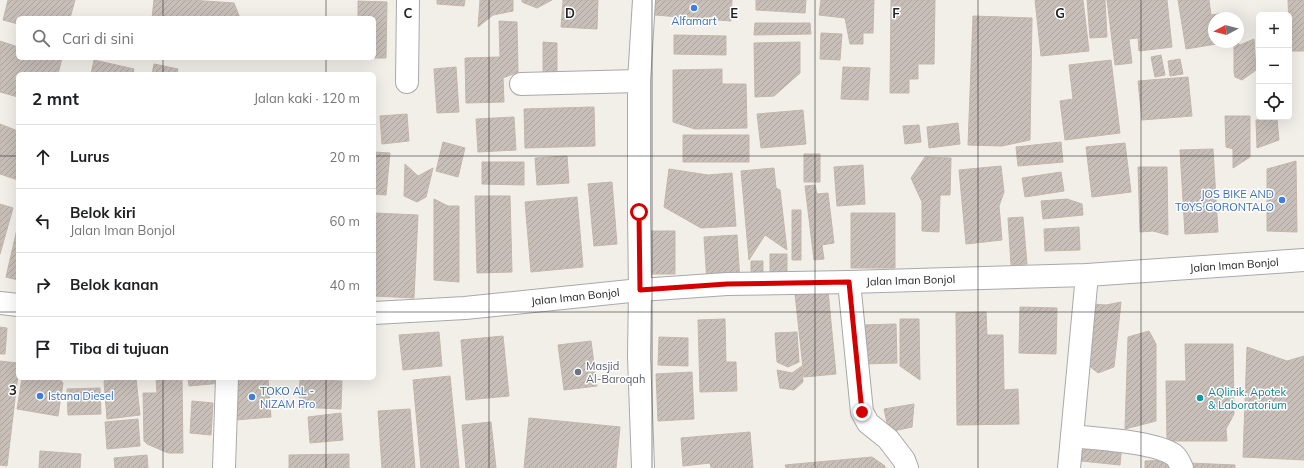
<!DOCTYPE html>
<html lang="id">
<meta charset="utf-8">
<style>
:root{--surface:#fff;--page:#f2f2f2;--text:#202124;--muted:#757577;--line:#e0e0e0}
body{margin:0;font-family:Mulish,sans-serif;background:var(--page);color:var(--text)}
.controls{position:absolute;right:12px;top:12px;display:grid;overflow:hidden;border-radius:6px;box-shadow:0 4px 16px #0002}
.controls button{width:36px;height:36px;display:grid;place-items:center;padding:0;border:0;border-bottom:1px solid var(--line);background:var(--surface);color:var(--text);font:20px sans-serif}
.compass{position:absolute;left:1208px;top:12px;width:36px;height:36px;border-radius:50%;background:var(--surface);box-shadow:0 4px 16px #0002;rotate:263deg}
.stop{position:absolute;width:12px;height:12px;margin:-9px;border:3px solid #d40000;border-radius:50%;background:#fff}
.stop.end{background:#d40000;border-color:#fff;box-shadow:0 1px 4px #0008}
.list{margin:0;padding:0;list-style:none}
h2{display:flex;justify-content:space-between;align-items:center;height:52px;margin:0;padding:0 16px;font-size:17px}
h2 small{font-size:13px;font-weight:400;color:var(--muted)}
.list li{display:grid;grid-template-columns:26px 1fr auto;gap:12px;align-items:center;box-sizing:border-box;height:64px;padding:0 16px;border-top:1px solid var(--line)}
.list b{display:block;font-size:15px;white-space:nowrap}
.list p{margin:0;font-size:13px;white-space:nowrap;color:var(--muted)}
.list em{font-size:13px;font-style:normal;color:var(--muted)}
.icon{flex:none;width:22px;height:22px;fill:none;stroke:currentColor;stroke-width:2;stroke-linecap:round;stroke-linejoin:round}
.map{position:relative;flex:none;width:1304px;height:468px;overflow:hidden}
.search{position:absolute;background:var(--surface);box-shadow:0 4px 16px #0002;left:16px;top:16px;width:360px;height:44px;display:flex;align-items:center;gap:10px;box-sizing:border-box;padding:0 14px;border-radius:6px;color:var(--muted);font-size:15px}
.panel{position:absolute;background:var(--surface);box-shadow:0 4px 16px #0002;left:16px;top:72px;width:360px;height:308px;border-radius:6px}
.map>svg:first-child{display:block}
.building{fill:url(#building-hatch);stroke:#c4b6ab}
.lines{fill:none;stroke-linecap:round;stroke-linejoin:round}
.minor-casing{stroke:#a9a9a9;stroke-width:24}
.minor{stroke:#fff;stroke-width:22}
.route{stroke:#d40000;stroke-width:5}
.grid{fill:none;stroke:#222;stroke-width:1;stroke-opacity:0.55}
.shop-dot{fill:#3f7fe0;stroke:#fff;stroke-width:1.5}
.worship-dot{fill:#6b7280;stroke:#fff;stroke-width:1.5}
.culture-dot{fill:#0f9aa8;stroke:#fff;stroke-width:1.5}
.labels{text-anchor:middle;stroke-width:3;stroke-linejoin:round;paint-order:stroke}
.shop-label{font-size:11px;fill:#366cbe;stroke:#fff;text-anchor:start}
.street-label{font-size:11px;fill:#222;stroke:#fff}
.worship-label{font-size:11px;fill:#5b616d;stroke:#fff;text-anchor:start}
.culture-label{font-size:11px;fill:#0d838f;stroke:#fff;text-anchor:start}
.grid-label{font-size:13px;text-anchor:middle;font-weight:bold;fill:#222;stroke:#fff;stroke-width:3;stroke-linejoin:round;paint-order:stroke}
</style>
<div class="map">
<svg width="1304" height="468" viewBox="0 0 1304 468">
<defs>
<pattern id="building-hatch" width="6" height="6" patternUnits="userSpaceOnUse"><rect width="6" height="6" fill="#c7bfb8"/><path d="M-1 1l2-2M0 6l6-6M5 7l2-2" fill="none" stroke="#aba49e"/></pattern>
</defs>
<rect width="100%" height="100%" fill="#f2efe9"/>
<path class="building" d="M8 0H75L70 18H18V24L3 20Z
M154 0H191L234 3 240 18H152Z
M437 0H465L464 6 437 4Z
M480 0H513V11L493 15 478 27Z
M522 0H552L537 8 522 2Z
M563 0H598L597 29 561 27Z
M656 0H732L731 21 655 15Z
M756 0H806L805 13 756 10Z
M821 0H874L873 33H863V44H850L845 18 819 15Z
M891 0H935L934 64H918V79H909V93H890Z
M1035 0H1083L1089 51 1041 56Z
M1087 0H1105L1107 37 1090 38Z
M1107 0H1167L1172 47 1139 51 1138 38 1129 39 1132 63 1115 65Z
M1178 0H1209L1211 15 1225 13 1226 18H1214V42H1229L1186 49Z
M1288 0H1304V51H1290Z
M358 1 387 2 386 58H360H374V18H358Z
M973 16 1032 18 1030 140 1002 146 968 145Z
M499 21 517 22 518 72 503 78 504 102 466 103 465 58 500 57Z
M755 23H810L811 34 754 35Z
M821 33 842 34 840 60 820 59Z
M674 35 726 36V55L674 54Z
M1254 39 1256 70 1242 80 1235 77 1234 72V42H1237L1240 45Z
M0 41 18 47V58H62L58 74H18V97L0 92Z
M543 42 557 43V82H543Z
M800 42V73L774 96 755 97 754 43Z
M1161 55 1165 75 1155 77 1151 57Z
M1180 59 1183 74 1170 76 1168 61Z
M94 60 134 69 133 74H91Z
M1111 60 1120 133 1065 140 1060 101 1073 99 1069 65Z
M154 64 178 69 177 74H152Z
M456 67 459 112 437 113 434 69Z
M843 67 870 68 868 100 841 99Z
M722 69V84H746L747 128 695 129 673 122V70Z
M1188 77 1192 116 1142 120 1138 81Z
M594 107 595 146 525 148 524 109Z
M803 110 806 144 761 148 757 114Z
M407 114 409 141 382 144 380 116Z
M1225 116H1250V157L1233 168V149L1226 147Z
M514 117 516 150 478 152 476 119Z
M1277 119 1279 140 1257 148 1256 120Z
M958 123 960 144 929 148 927 127Z
M0 124 18 131V180L0 174Z
M919 125 921 142 905 144 903 126Z
M683 135H749V162H683Z
M443 142 465 148 458 177 436 171Z
M1061 142 1063 162 1018 166 1016 147Z
M1125 143 1131 192 1092 197 1086 147Z
M1213 149 1218 232 1185 234 1180 150Z
M374 152 390 153 386 195 374 194Z
M804 154H820V182H804Z
M567 156 569 183 537 185 535 158Z
M925 157 951 158 950 195H940L939 232 922 231V202L911 178Z
M1296 161 1297 232 1267 231V169Z
M482 162H524V185L482 184Z
M405 164 418 176 433 168 426 197 417 202 404 196Z
M863 165 865 204 837 206 834 167Z
M1001 166 1004 192 999 206 1002 240 966 244 959 170Z
M1138 167H1167L1168 235 1153 231 1140 232Z
M774 168 776 188 780 190 787 250 765 235 749 260 741 171Z
M669 169 708 175 732 173 736 226 701 228 664 207Z
M1061 172 1064 191 1025 197 1022 178Z
M612 182 617 244 594 246 588 184Z
M815 185 817 194 828 193 834 243 822 245 824 259 814 260 805 186Z
M475 196H510L512 272 477 273Z
M577 197 583 267 531 272 525 202Z
M434 199 448 206H459V282L434 280Z
M1067 199 1082 204 1083 215 1043 219 1041 201Z
M0 204 13 208 0 254Z
M792 210H801V260H792Z
M375 213 418 215 414 298 374 296Z
M851 213H895V268H851Z
M1023 217 1027 264 1011 265 1008 218Z
M18 225V280L6 277Z
M1079 227 1080 250 1045 251 1044 229Z
M651 231H675V274H651Z
M737 235 740 282 707 283 704 237Z
M770 254H787V279L770 280Z
M751 261H763V281H751Z
M828 291 836 374 804 377 795 294Z
M1121 302 1114 367 1098 373 1082 360 1093 304 1106 305Z
M1020 307 1057 308 1056 354 1019 353Z
M986 312 987 335H1003L1004 390 1018 389 1019 424 957 425 956 313Z
M725 319 726 362H736L737 391 700 392 698 320Z
M900 319H919L920 380 900 366Z
M896 324 897 363 863 364 862 325Z
M0 327 7 328 5 354H0Z
M1149 331 1156 344V421L1125 429 1128 337Z
M439 332 442 366 403 370 399 335Z
M797 332 799 362 788 367 777 362 775 333Z
M503 336 509 396 466 400 461 340Z
M659 337 688 338V366L658 365Z
M591 341 597 386 564 390 558 345Z
M1185 344H1233L1234 414 1226 429 1227 441H1167L1166 381H1186Z
M1247 347 1287 361 1304 356V460L1243 457Z
M0 361 18 363V374L7 466 0 465Z
M802 366 803 382 794 390 780 388 777 370 792 373Z
M692 372 694 419 658 421 656 374Z
M450 376 459 468H421L413 380Z
M22 378H59L63 383 58 416 17 409Z
M136 378 140 415 107 419 104 381Z
M156 378H182L183 453H168L147 444 144 441 143 393H157Z
M188 378H221L222 383 189 386Z
M232 378H268L271 417 236 420Z
M300 379 342 381 341 409 299 407Z
M100 388 101 414 68 415 67 389Z
M192 401 213 403 211 435 190 433Z
M914 404 912 427 889 432 884 409Z
M410 409 415 468H382L378 411Z
M341 413 343 440 310 443 308 417Z
M529 418 620 427 616 468H524Z
M138 419 140 446 107 449 105 422Z
M491 422 496 468H466L462 425Z
M750 432 753 468H711L710 463 683 466 681 438Z
M1083 441 1122 445 1120 465 1081 461Z
M40 451 81 454 80 468H39Z
M349 454V468H289V455Z
M147 455 148 468H115L114 458Z
M872 457 885 466V468H786L785 465Z
M1169 460V468H1145V461Z
M1189 463 1235 465V468H1189Z"/>
<g class="lines">
<defs>
<g id="minor">
<path d="M407 82 408 0"/>
<path d="M521 84 639 81"/>
<path d="M849 282 862 412 868 423 888 439 904 460 907 468"/>
<path d="M0 303 18 305"/>
<path id="s1" d="M374 313 465 308 640 290 727 284 849 282 1087 275 1304 260"/>
<path d="M1072 436C1098 439 1153 441 1174 455 1178 458 1180 464 1182 468"/>
<path d="M224 468 227 378"/>
<path d="M643 468 639 356 640 290 639 212V81L644 0"/>
<path d="M1069 468 1087 275"/>
</g>
</defs>
<use href="#minor" class="minor-casing"/>
<use href="#minor" class="minor"/>
</g>
<g class="lines">
<path class="route" d="M639 212 640 290 727 284 849 282 862 412"/>
</g>
<path class="grid" d="M163 0V18M326 0V18M489 0V468M652 0V468M815 0V468M978 0V468M1141 0V468M163 58V74M326 58V74M0 156H18M374 156H1304M0 312H18M374 312H1304M163 378V468M326 378V468"/>
<g class="shop-dot">
<circle cx="694" cy="8" r="4"/>
<circle cx="1282" cy="200" r="4"/>
<circle cx="40" cy="396" r="4"/>
<circle cx="252" cy="397" r="4"/>
</g>
<circle class="worship-dot" cx="578" cy="372" r="4"/>
<circle class="culture-dot" cx="1200" cy="398" r="4"/>
<g class="labels">
<g class="shop-label">
<text x="694" y="25" text-anchor="middle">Alfamart</text>
<text x="1274" y="198" text-anchor="end">JOS BIKE AND<tspan x="1274" dy="13">TOYS GORONTALO</tspan></text>
<text x="260" y="395">TOKO AL -<tspan x="260" dy="13">NIZAM Pro</tspan></text>
<text x="48" y="400">Istana Diesel</text>
</g>
<g class="street-label">
<text dy="4" stroke="none"><textPath href="#s1" startOffset="862">Jalan Iman Bonjol</textPath></text>
<text dy="4" stroke="none"><textPath href="#s1" startOffset="538">Jalan Iman Bonjol</textPath></text>
<text dy="4" stroke="none"><textPath href="#s1" startOffset="202">Jalan Iman Bonjol</textPath></text>
</g>
<g class="worship-label">
<text x="586" y="370">Masjid<tspan x="586" dy="13">Al-Baroqah</tspan></text>
</g>
<g class="culture-label">
<text x="1208" y="396">AQlinik. Apotek<tspan x="1208" dy="13">&amp; Laboratorium</tspan></text>
</g>
</g>
<g class="grid-label">
<text x="408" y="18">C</text>
<text x="570" y="18">D</text>
<text x="734" y="18">E</text>
<text x="896" y="18">F</text>
<text x="1060" y="18">G</text>
<text x="13" y="395">3</text>
</g>
</svg>
<div class="controls">
<button>+</button>
<button>−</button>
<button><svg class="icon" aria-label="locate" viewBox="0 0 24 24"><circle cx="12" cy="12" r="6"/><path d="M12 2v4M12 18v4M2 12h4M18 12h4"/></svg></button>
</div>
<svg class="compass" viewBox="-18 -18 36 36"><path d="M0-13l5 13h-10z" fill="#e53935"/><path d="M0 13l5-13h-10z" fill="#757577"/></svg>
<div class="stop" style="left:639px;top:212px"></div>
<div class="stop end" style="left:862px;top:412px"></div>
<div class="search"><svg class="icon" aria-label="search" viewBox="0 0 24 24"><circle cx="10" cy="10" r="6"/><path d="M15 15l6 6"/></svg>Cari di sini</div>
<section class="panel">
<h2>2 mnt<small>Jalan kaki · 120 m</small></h2>
<ul class="list">
<li><svg class="icon" aria-label="ahead" viewBox="0 0 24 24"><path d="M12 20V5M6 11l6-6 6 6"/></svg><div><b>Lurus</b></div><em>20 m</em></li>
<li><svg class="icon" aria-label="left" viewBox="0 0 24 24"><path d="M17 20v-9H6M10 6l-5 5 5 5"/></svg><div><b>Belok kiri</b><p>Jalan Iman Bonjol</p></div><em>60 m</em></li>
<li><svg class="icon" aria-label="right" viewBox="0 0 24 24"><path d="M7 20v-9h11M14 6l5 5-5 5"/></svg><div><b>Belok kanan</b></div><em>40 m</em></li>
<li><svg class="icon" aria-label="arrive" viewBox="0 0 24 24"><path d="M6 21V4h12l-3 4 3 4H6"/></svg><div><b>Tiba di tujuan</b></div></li>
</ul>
</section>
</div>
